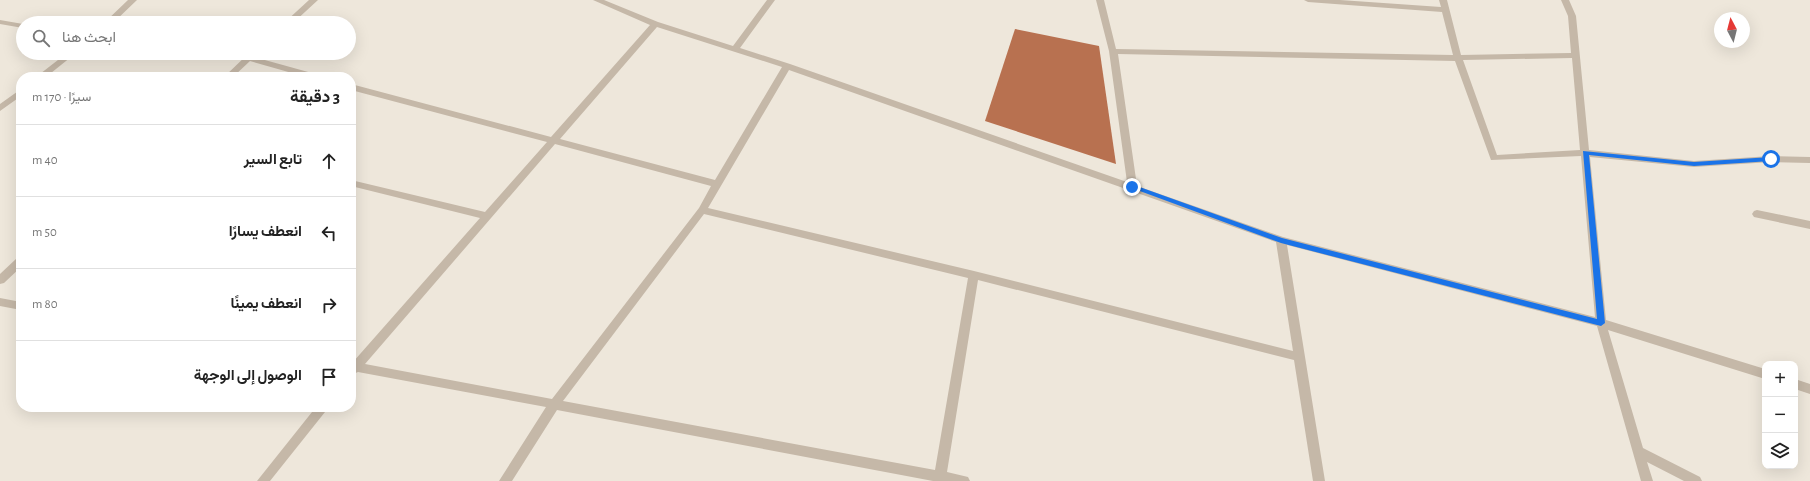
<!DOCTYPE html>
<html lang="ar">
<meta charset="utf-8">
<style>
:root{--surface:#fff;--page:#f2f2f2;--text:#222;--muted:#767676;--line:#e0e0e0}
body{margin:0;font-family:"Alegreya Sans",Vazirmatn,sans-serif;background:var(--page);color:var(--text);direction:rtl}
.controls{position:absolute;right:12px;bottom:12px;display:grid;overflow:hidden;border-radius:8px;box-shadow:0 4px 16px #0002}
.controls button{width:36px;height:36px;display:grid;place-items:center;padding:0;border:0;border-bottom:1px solid var(--line);background:var(--surface);color:var(--text);font:20px sans-serif}
.compass{position:absolute;left:1714px;top:12px;width:36px;height:36px;border-radius:50%;background:var(--surface);box-shadow:0 4px 16px #0002;rotate:353deg}
.stop{position:absolute;width:12px;height:12px;margin:-9px;border:3px solid #1a73e8;border-radius:50%;background:#fff}
.stop.end{background:#1a73e8;border-color:#fff;box-shadow:0 1px 4px #0008}
.list{margin:0;padding:0;list-style:none}
h2{display:flex;justify-content:space-between;align-items:center;height:52px;margin:0;padding:0 16px;font-size:17px}
h2 small{font-size:13px;font-weight:400;color:var(--muted)}
.list li{display:grid;grid-template-columns:26px 1fr auto;gap:12px;align-items:center;box-sizing:border-box;height:72px;padding:0 16px;border-top:1px solid var(--line)}
.list b{display:block;font-size:15px;white-space:nowrap}
.list em{font-size:13px;font-style:normal;color:var(--muted)}
.icon{flex:none;width:22px;height:22px;fill:none;stroke:currentColor;stroke-width:2;stroke-linecap:round;stroke-linejoin:round}
.map{position:relative;flex:none;width:1810px;height:481px;overflow:hidden;direction:ltr}
.search{position:absolute;background:var(--surface);box-shadow:0 4px 16px #0002;left:16px;top:16px;width:340px;height:44px;display:flex;align-items:center;gap:10px;box-sizing:border-box;padding:0 14px;border-radius:22px;color:var(--muted);font-size:15px}
.panel{position:absolute;background:var(--surface);box-shadow:0 4px 16px #0002;left:16px;top:72px;width:340px;height:340px;border-radius:16px;direction:rtl}
.map>svg:first-child{display:block}
.building{fill:#b87150}
.lines{fill:none;stroke-linecap:round;stroke-linejoin:round}
.minor{fill:#c5b8a8;fill-rule:evenodd}
.route{fill:#1a73e8}
</style>
<div class="map">
<svg width="1810" height="481" viewBox="0 0 1810 481">
<rect width="100%" height="100%" fill="#eee7db"/>
<path class="building" d="M1015 29 1099 46 1116 164 985 121Z"/>
<g class="lines">
<path class="minor" d="M128 0H137L113 23H104Z
M309 0H318L293 23H284Z
M593 0H604L658 22 733 46 767 0H775L740 48 790 64 1127 182 1109 51 1096 0H1104L1116 49 1453 55 1442 12 1308 2 1304 0H1340L1441 7 1439 0H1447L1461 55 1571 53 1568 16 1561 0H1569L1576 16 1589 150 1694 161 1771 156 1810 157V163L1771 162 1694 167 1590 157 1606 320 1765 369V379L1608 330 1643 448 1700 477 1702 481H1684L1647 462 1653 481H1641L1597 326 1287 245 1325 481H1313L1294 360 978 280 947 472 968 477 970 481H933L557 410 512 481H499L546 407 358 372 351 375V361L353 362 480 218 351 186V180L485 212 547 142 351 90V84L551 137 650 25ZM657 27 782 67 715 180 560 139ZM1118 54 1455 61 1491 160 1581 156 1595 317 1283 237 1137 186ZM1572 58 1580 150 1497 155 1463 60ZM789 70 1276 242 1293 351 974 271 708 208ZM555 144 711 186 699 208 552 399 365 364ZM704 214 968 278 935 470 563 401Z
M0 20 23 24V28L0 24Z
M67 53H76L46 77H36Z
M249 53H256L254 57 319 75 320 77H306L250 61 233 77H224Z
M21 89V96L0 111V104Z
M1757 210 1810 221V229L1754 217 1752 214 1754 211Z
M21 257V267L4 283 0 284V274L17 258Z
M0 298 21 302V310L0 306Z
M1795 379 1810 384V394L1795 389Z
M316 407H329L270 481H257Z"/>
</g>
<path class="route" d="M1583 151 1694 162 1771 157 1774 159 1771 161 1694 166 1589 155 1605 323 1601 326 1281 243 1129 187 1134 185 1282 238 1597 319Z"/>
</svg>
<div class="controls">
<button>+</button>
<button>−</button>
<button><svg class="icon" aria-label="layers" viewBox="0 0 24 24"><path d="M12 4l9 5-9 5-9-5zM3 14l9 5 9-5"/></svg></button>
</div>
<svg class="compass" viewBox="-18 -18 36 36"><path d="M0-13l5 13h-10z" fill="#e53935"/><path d="M0 13l5-13h-10z" fill="#767676"/></svg>
<div class="stop" style="left:1771px;top:159px"></div>
<div class="stop end" style="left:1132px;top:187px"></div>
<div class="search"><svg class="icon" aria-label="search" viewBox="0 0 24 24"><circle cx="10" cy="10" r="6"/><path d="M15 15l6 6"/></svg>ابحث هنا</div>
<section class="panel">
<h2>3 دقيقة<small>سيرًا · 170 m</small></h2>
<ul class="list">
<li><svg class="icon" aria-label="ahead" viewBox="0 0 24 24"><path d="M12 20V5M6 11l6-6 6 6"/></svg><div><b>تابع السير</b></div><em>40 m</em></li>
<li><svg class="icon" aria-label="left" viewBox="0 0 24 24"><path d="M17 20v-9H6M10 6l-5 5 5 5"/></svg><div><b>انعطف يسارًا</b></div><em>50 m</em></li>
<li><svg class="icon" aria-label="right" viewBox="0 0 24 24"><path d="M7 20v-9h11M14 6l5 5-5 5"/></svg><div><b>انعطف يمينًا</b></div><em>80 m</em></li>
<li><svg class="icon" aria-label="arrive" viewBox="0 0 24 24"><path d="M6 21V4h12l-3 4 3 4H6"/></svg><div><b>الوصول إلى الوجهة</b></div></li>
</ul>
</section>
</div>
